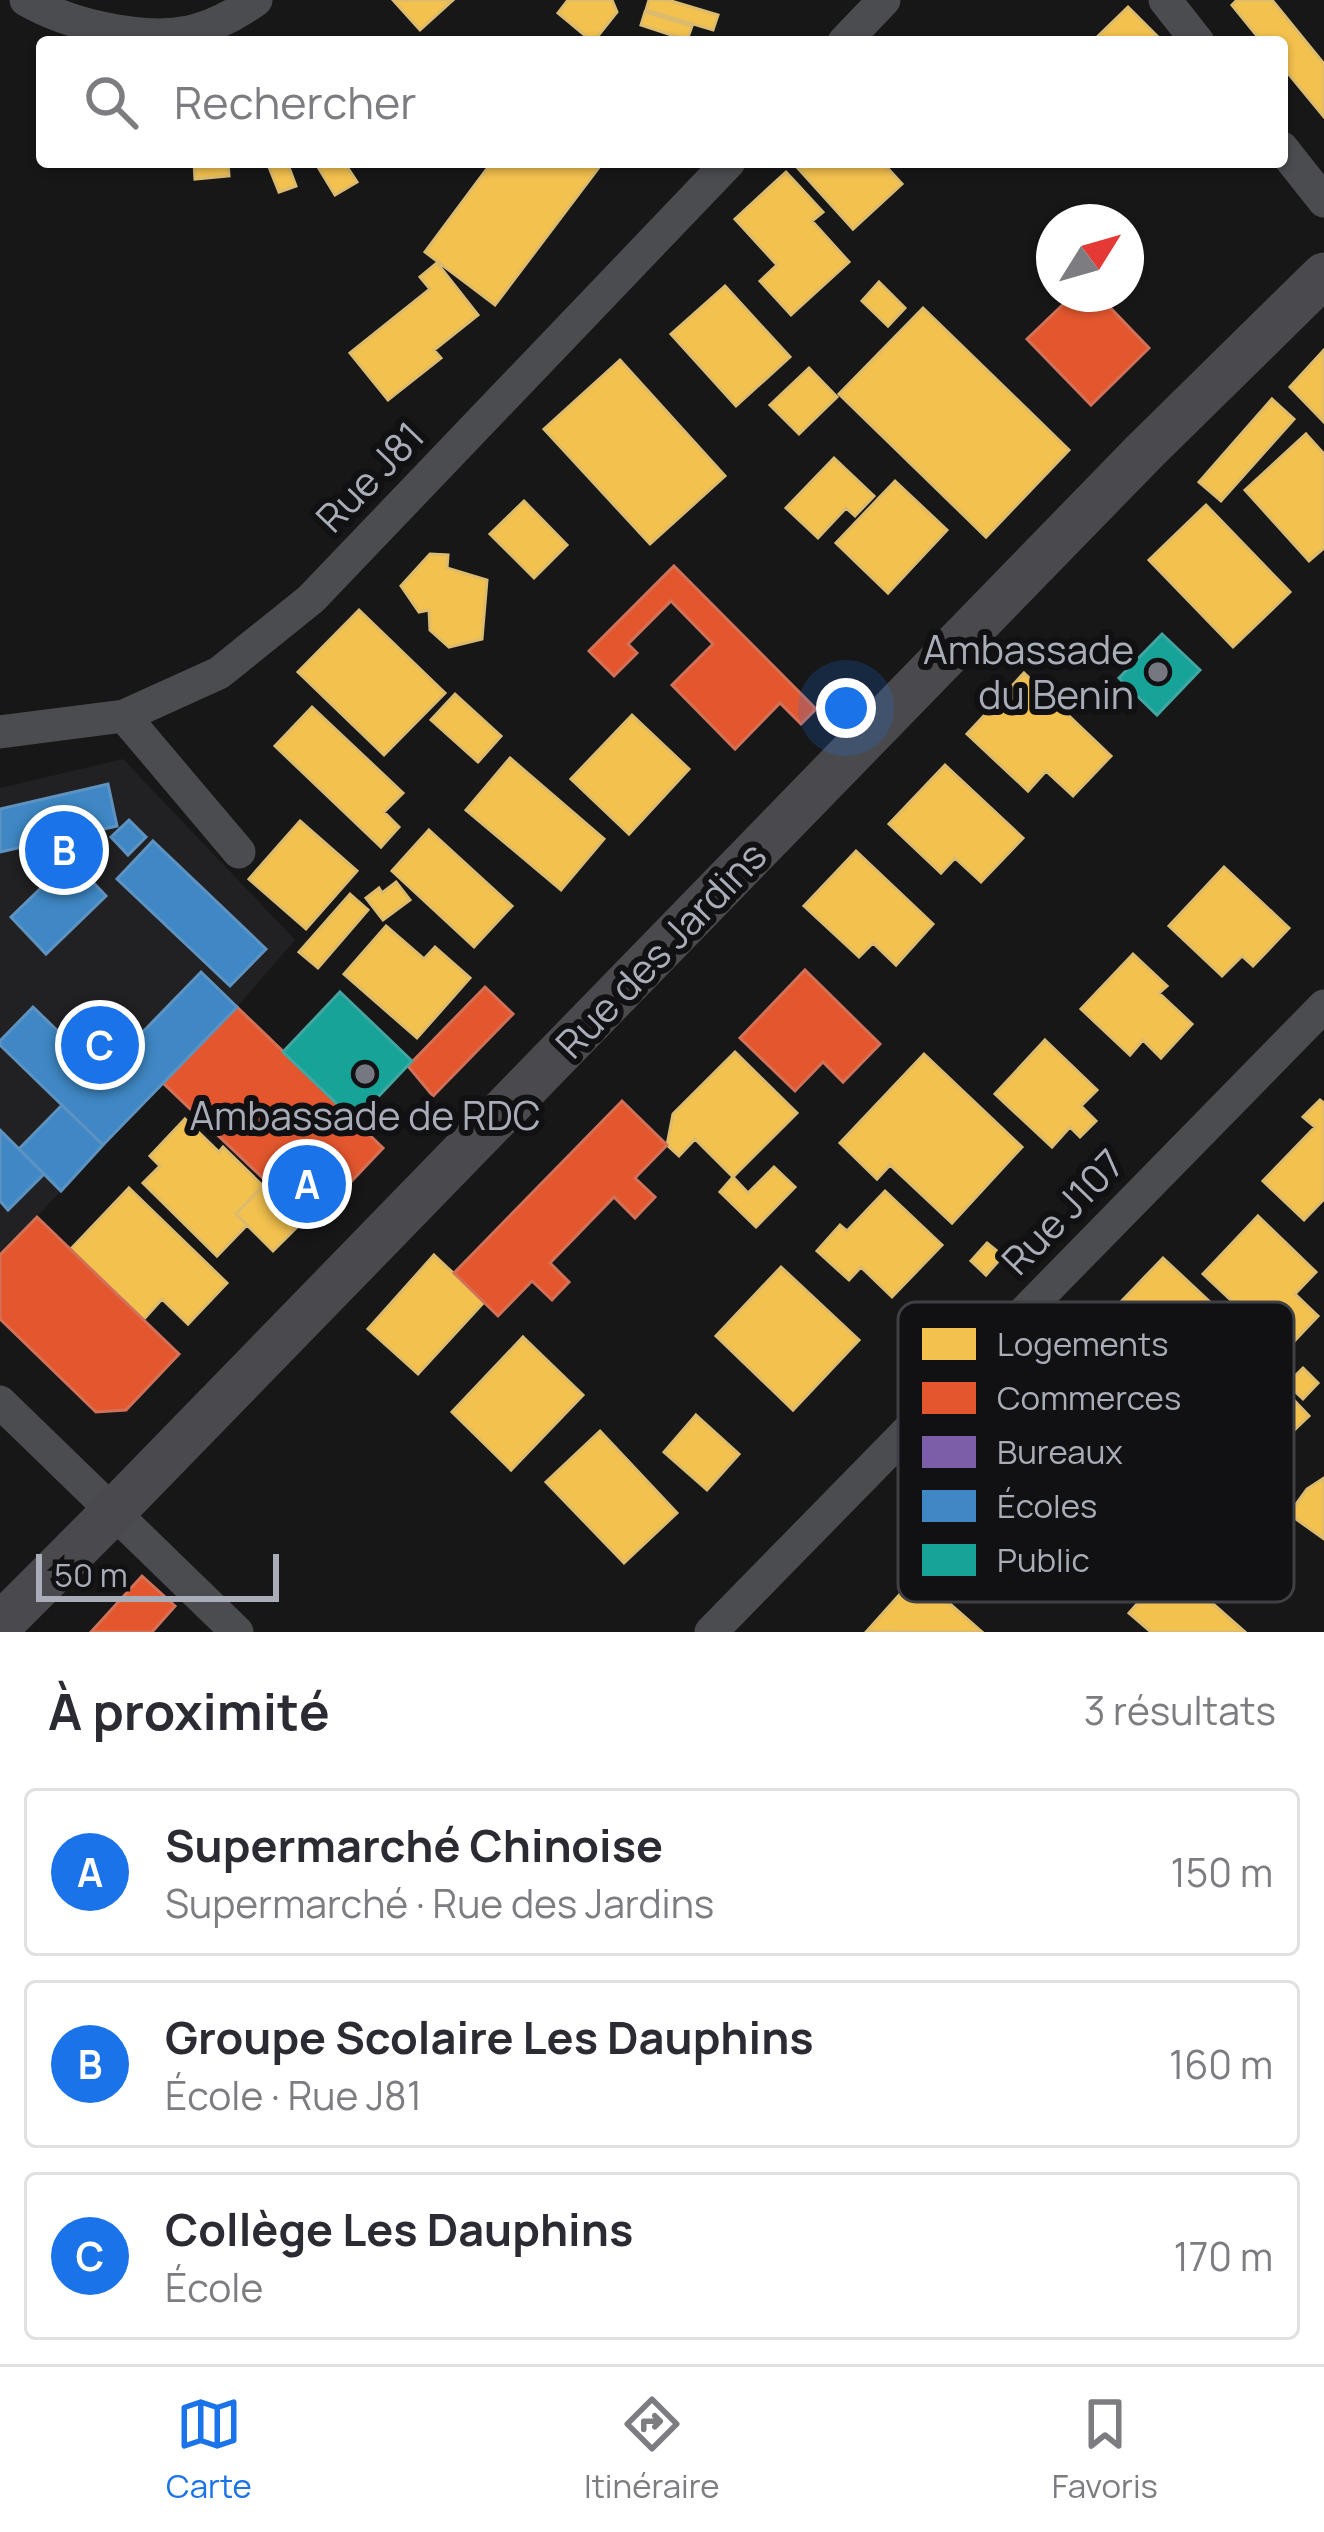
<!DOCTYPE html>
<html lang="fr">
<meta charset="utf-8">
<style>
:root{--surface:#fff;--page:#f7f7f7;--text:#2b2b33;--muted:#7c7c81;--line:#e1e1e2;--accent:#1a73e8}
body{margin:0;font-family:Manrope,sans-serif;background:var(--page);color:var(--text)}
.compass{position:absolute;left:1036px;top:204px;width:108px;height:108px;border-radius:50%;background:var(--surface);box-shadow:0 3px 9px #0004;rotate:53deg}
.scale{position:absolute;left:36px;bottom:30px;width:243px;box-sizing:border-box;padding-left:12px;border:6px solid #a8adb8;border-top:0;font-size:33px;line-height:42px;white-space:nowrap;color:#a8adb8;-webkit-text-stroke:9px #111113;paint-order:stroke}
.you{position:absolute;left:846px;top:708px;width:42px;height:42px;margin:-30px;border:9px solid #fff;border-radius:50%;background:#1a73e8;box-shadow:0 0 0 18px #1a73e833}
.badge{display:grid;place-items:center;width:78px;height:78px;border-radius:50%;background:var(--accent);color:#fff;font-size:39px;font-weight:700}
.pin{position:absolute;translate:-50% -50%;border:6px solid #fff;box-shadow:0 3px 12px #0006}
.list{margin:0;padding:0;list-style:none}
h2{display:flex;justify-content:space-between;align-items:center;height:156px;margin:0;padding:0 48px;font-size:51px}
h2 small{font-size:39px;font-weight:400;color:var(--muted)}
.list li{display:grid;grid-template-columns:78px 1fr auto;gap:36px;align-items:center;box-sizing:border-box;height:168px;margin:0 24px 24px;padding:0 24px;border:3px solid var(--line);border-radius:12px}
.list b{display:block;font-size:45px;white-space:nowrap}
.list p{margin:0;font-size:39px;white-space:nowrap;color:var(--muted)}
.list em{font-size:39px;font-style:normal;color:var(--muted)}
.icon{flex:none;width:66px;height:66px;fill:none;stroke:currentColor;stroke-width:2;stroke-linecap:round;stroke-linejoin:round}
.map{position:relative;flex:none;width:1324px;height:1632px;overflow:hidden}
.search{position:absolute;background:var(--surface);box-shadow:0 3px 9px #0004;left:36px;right:36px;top:36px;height:132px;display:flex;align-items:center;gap:30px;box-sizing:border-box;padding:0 42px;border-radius:12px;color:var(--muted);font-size:45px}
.sheet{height:732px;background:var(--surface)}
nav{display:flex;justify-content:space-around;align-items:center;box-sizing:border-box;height:168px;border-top:3px solid var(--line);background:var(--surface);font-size:33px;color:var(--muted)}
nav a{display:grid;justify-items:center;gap:6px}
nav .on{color:var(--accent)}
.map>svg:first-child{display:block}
.built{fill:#212123}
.homes{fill:#f2c14e;stroke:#dcbb6e;stroke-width:3}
.shops{fill:#e4572e;stroke:#d27157;stroke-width:3}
.schools{fill:#3f88c5;stroke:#5e93c1;stroke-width:3}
.public{fill:#17a398;stroke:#42a6a2;stroke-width:3}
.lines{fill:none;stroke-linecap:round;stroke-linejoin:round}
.minor{stroke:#4b4c50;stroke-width:33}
.secondary{stroke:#4a4a4e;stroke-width:45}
.poi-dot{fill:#757880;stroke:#111113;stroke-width:4.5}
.labels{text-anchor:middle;stroke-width:12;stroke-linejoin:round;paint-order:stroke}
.street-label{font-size:39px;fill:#a8adb8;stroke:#111113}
.poi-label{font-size:39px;fill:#a8adb8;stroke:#111113;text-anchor:end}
.key{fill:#111113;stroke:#3e4045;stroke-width:3}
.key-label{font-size:33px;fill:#a8adb8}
</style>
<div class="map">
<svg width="1324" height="1632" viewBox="0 0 1324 1632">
<rect width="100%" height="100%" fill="#171717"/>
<path class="built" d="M123 759 295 940 237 1007 0 1255V788Z"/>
<path class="homes" d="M393 0H453L420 30Z
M568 0H612L617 12 593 42 558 13Z
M649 0H668L718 15 713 30 646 10Z
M1237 0H1272L1324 64V117L1282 66V42H1262L1232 5Z
M1128 7 1163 42H1092Z
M645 12 692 26 687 40 641 25Z
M194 162H228L229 176 195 179Z
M267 162H287L296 186 279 192Z
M315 162H344L357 182 335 195Z
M492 162H603L495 305 425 252Z
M800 162H882L902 184 853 229 796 166Z
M786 172 823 212 812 221 849 262 791 315 760 281 777 265 735 219Z
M437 263 478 315 434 350 441 358 388 400 350 353 430 289 420 277Z
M879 282 905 308 888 326 862 301Z
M725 286 790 357 736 406 671 334Z
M923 308 1069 450 986 537 839 394Z
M1324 350V422L1290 387Z
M620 360 725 476 650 544 544 429Z
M809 368 837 397 799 434 770 405Z
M1272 399 1294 419 1221 501 1199 482Z
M1306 434 1324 454V548L1309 561 1245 490Z
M834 458 874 496 855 516 846 508 818 538 786 508Z
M895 481 947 530 888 593 836 543Z
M524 501 567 545 534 578 490 534Z
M1206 505 1290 592 1233 647 1149 560Z
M430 554 448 555 447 568 487 580 482 639 449 647 430 630 429 610 419 612 401 586Z
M359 610 445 693 384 755 298 672Z
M1024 673 1111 756 1073 796 1046 771 1028 791 967 734Z
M455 694 501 736 478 762 431 720Z
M312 707 403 793 384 812 399 827 381 847 275 746Z
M632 715 689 769 629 834 571 779Z
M510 758 604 839 561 890 466 810Z
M945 765 1023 838 981 882 955 858 941 873 889 824Z
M300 821 357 871 306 929 249 879Z
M429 830 512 906 474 947 392 871Z
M856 851 933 924 896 965 873 943 859 957 804 906Z
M1224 867 1289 928 1253 966 1242 956 1222 976 1169 926Z
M396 882 410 900 383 920 366 898 379 888 382 893Z
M350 894 368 910 318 968 299 952Z
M386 926 424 959 435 947 470 978 417 1038 344 974Z
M1133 954 1167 986 1159 993 1192 1024 1161 1058 1143 1040 1130 1055 1081 1009Z
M1045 1040 1097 1090 1081 1106 1096 1121 1080 1137 1070 1127 1052 1147 995 1094Z
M735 1052 797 1113 733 1177 695 1139 679 1156 667 1145 673 1114Z
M924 1054 1022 1147 952 1223 890 1165 877 1179 840 1143Z
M1320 1100 1324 1103V1199L1304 1220 1263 1181 1315 1127 1303 1117Z
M185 1119 219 1152 223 1147 263 1186 236 1214 247 1225 217 1256 143 1183 160 1166 150 1156Z
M774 1167 795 1187 756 1227 720 1192 733 1177 748 1193Z
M263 1186 301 1223 273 1251 236 1214Z
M129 1188 227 1283 188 1324 162 1299 143 1320 70 1250Z
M885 1191 942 1245 892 1297 861 1267 849 1280 817 1251 840 1225 847 1231Z
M1258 1216 1316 1272 1295 1294 1318 1316 1285 1351 1203 1274Z
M987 1243 1003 1256 986 1275 971 1261Z
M434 1255 484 1302 418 1374 368 1329Z
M1163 1258 1242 1332 1185 1392 1128 1338 1137 1327 1116 1307Z
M781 1267 859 1340 793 1410 716 1336Z
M523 1337 583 1395 511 1470 452 1412Z
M1303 1368 1318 1383 1303 1399 1287 1384Z
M1290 1396 1309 1416 1291 1433 1272 1412Z
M696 1415 739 1454 707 1490 664 1452Z
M600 1431 677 1513 624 1563 546 1482Z
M1324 1478V1539L1289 1514 1307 1489Z
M1170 1566 1245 1632H1151L1129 1613Z
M917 1575 982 1632 867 1631Z"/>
<path class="shops" d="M1074 294H1097L1149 348 1091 405 1027 339Z
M674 566 816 709 801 724 780 703 735 749 672 685 713 644 671 601 628 644 637 653 614 676 589 651Z
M805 970 880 1044 843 1082 823 1062 795 1091 740 1038Z
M485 987 513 1014 433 1096 408 1066Z
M237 1007 383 1148 311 1224 163 1083Z
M622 1101 667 1145 635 1178 655 1197 635 1218 614 1197 550 1263 569 1282 552 1300 532 1281 498 1316 454 1273Z
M37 1217 179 1354 126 1410 96 1412 0 1319V1255Z
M142 1576 175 1606 152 1632H91Z"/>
<path class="schools" d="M108 784 117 826 0 852V809Z
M129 820 146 837 128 855 111 837Z
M153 841 266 949 230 986 117 879Z
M71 859 106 896 46 954 11 917Z
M201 972 237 1007 103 1145 0 1045V1041L33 1007 102 1074Z
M62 1105 103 1145 61 1191 19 1149Z
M0 1130 44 1174 8 1210 0 1201Z"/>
<path class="public" d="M1162 634 1200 670 1157 715 1119 678Z
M340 992 412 1061 355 1121 283 1052Z"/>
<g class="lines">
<path class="minor" d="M26 0C68 24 140 42 189 32 215 26 235 15 256 0
M1165 0 1198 42
M844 42 884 0
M1282 148 1324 201
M124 716 239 852
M0 732 124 716 219 673 311 599 729 162
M0 1402 237 1632
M711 1632 1324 1006"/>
<path class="secondary" d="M0 1625 113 1512 1144 452 1324 275"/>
</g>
<g class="poi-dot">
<circle cx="1158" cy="672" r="12"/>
<circle cx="365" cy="1074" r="12"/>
</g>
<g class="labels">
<g class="street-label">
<text transform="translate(370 477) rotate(-46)" y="14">Rue J81</text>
<text transform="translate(661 950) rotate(-46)" y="14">Rue des Jardins</text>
<text transform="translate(1063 1212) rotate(-46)" y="14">Rue J107</text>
</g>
<g class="poi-label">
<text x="1134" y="664">Ambassade<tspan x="1134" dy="45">du Benin</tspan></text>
<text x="365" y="1130" text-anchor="middle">Ambassade de RDC</text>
</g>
</g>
<rect x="898" y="1302" width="396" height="300" rx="18" class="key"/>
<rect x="922" y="1328" width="54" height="32" fill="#f2c14e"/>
<rect x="922" y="1382" width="54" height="32" fill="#e4572e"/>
<rect x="922" y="1436" width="54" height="32" fill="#7b5ea7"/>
<rect x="922" y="1490" width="54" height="32" fill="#3f88c5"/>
<rect x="922" y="1544" width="54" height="32" fill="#17a398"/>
<g class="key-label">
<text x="997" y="1356">Logements</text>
<text x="997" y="1410">Commerces</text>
<text x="997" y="1464">Bureaux</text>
<text x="997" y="1518">Écoles</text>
<text x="997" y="1572">Public</text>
</g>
</svg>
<svg class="compass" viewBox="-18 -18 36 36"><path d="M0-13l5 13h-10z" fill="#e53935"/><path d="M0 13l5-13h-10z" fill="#7c7c81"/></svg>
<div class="scale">50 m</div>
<div class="you"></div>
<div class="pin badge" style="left:307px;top:1184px">A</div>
<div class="pin badge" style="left:64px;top:850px">B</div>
<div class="pin badge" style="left:100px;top:1045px">C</div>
<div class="search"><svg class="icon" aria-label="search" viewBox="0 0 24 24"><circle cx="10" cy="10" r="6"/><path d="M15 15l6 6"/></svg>Rechercher</div>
</div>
<section class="sheet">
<h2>À proximité<small>3 résultats</small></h2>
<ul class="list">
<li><span class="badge">A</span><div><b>Supermarché Chinoise</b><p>Supermarché · Rue des Jardins</p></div><em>150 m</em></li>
<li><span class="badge">B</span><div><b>Groupe Scolaire Les Dauphins</b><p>École · Rue J81</p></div><em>160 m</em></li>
<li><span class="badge">C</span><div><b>Collège Les Dauphins</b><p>École</p></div><em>170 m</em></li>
</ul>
</section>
<nav>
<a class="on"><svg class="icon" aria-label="map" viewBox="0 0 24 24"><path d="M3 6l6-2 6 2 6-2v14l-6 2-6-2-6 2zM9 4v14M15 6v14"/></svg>Carte</a>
<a><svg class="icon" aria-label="directions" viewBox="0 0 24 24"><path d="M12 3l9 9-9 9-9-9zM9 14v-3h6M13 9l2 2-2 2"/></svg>Itinéraire</a>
<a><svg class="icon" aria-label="saved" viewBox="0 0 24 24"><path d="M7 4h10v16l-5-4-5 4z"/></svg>Favoris</a>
</nav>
